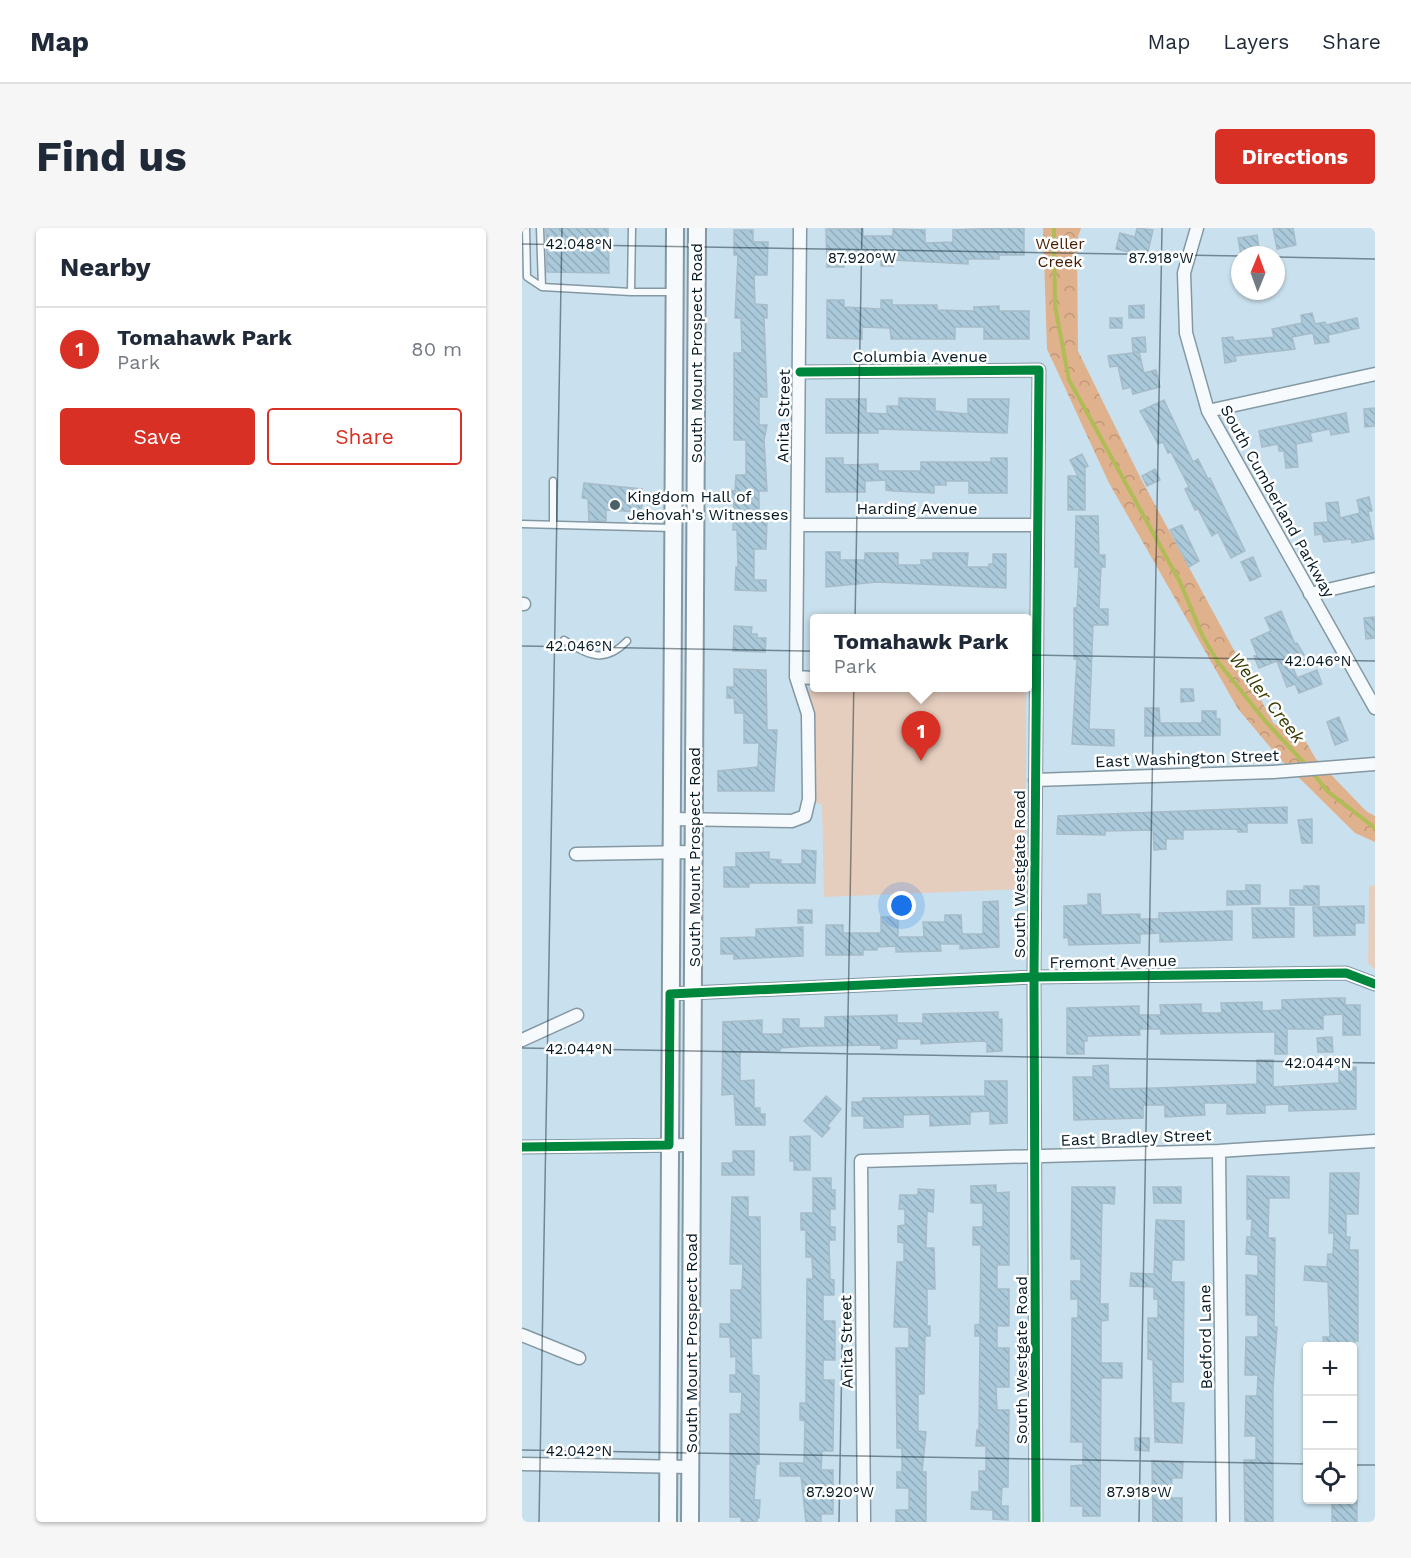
<!DOCTYPE html>
<meta charset="utf-8">
<style>
:root{--surface:#fff;--page:#f6f6f7;--text:#1f2937;--muted:#747a83;--line:#e0e1e3;--accent:#d93025}
body{margin:0;font-family:"Work Sans",sans-serif;background:var(--page);color:var(--text)}
.controls{position:absolute;right:18px;bottom:18px;display:grid;overflow:hidden;border-radius:6px;box-shadow:0 2px 4px #0004}
.controls button{width:54px;height:54px;display:grid;place-items:center;padding:0;border:0;border-bottom:2px solid var(--line);background:var(--surface);color:var(--text);font:30px sans-serif}
.compass{position:absolute;left:709px;top:18px;width:54px;height:54px;border-radius:50%;background:var(--surface);box-shadow:0 2px 4px #0004;rotate:1deg}
.you{position:absolute;left:380px;top:678px;width:21px;height:21px;margin:-15px;border:4px solid #fff;border-radius:50%;background:#1a73e8;box-shadow:0 0 0 9px #1a73e833}
.badge{display:grid;place-items:center;width:39px;height:39px;border-radius:50%;background:var(--accent);color:#fff;font-size:20px;font-weight:700}
.pin{position:absolute;translate:-50% -50px;filter:drop-shadow(0 2px 3px #0008)}
.pin::after{content:'';position:absolute;top:32px;width:21px;height:18px;background:inherit;clip-path:polygon(0 0,100% 0,50% 100%)}
.popup{position:absolute;left:288px;top:386px;width:222px;height:78px;box-sizing:border-box;display:grid;place-content:center;border-radius:6px;background:var(--surface);filter:drop-shadow(0 2px 4px #0005);font-size:20px;white-space:nowrap;color:var(--muted)}
.popup b{font-size:22px;color:var(--text)}
.popup::after{content:'';position:absolute;left:50%;top:100%;margin-left:-12px;border:12px solid transparent;border-top-color:var(--surface)}
.list{margin:0;padding:0;list-style:none}
h2{display:flex;justify-content:space-between;align-items:center;height:78px;margin:0;padding:0 24px;font-size:26px}
h2 small{font-size:20px;font-weight:400;color:var(--muted)}
.list li{display:grid;grid-template-columns:39px 1fr auto;gap:18px;align-items:center;box-sizing:border-box;height:84px;padding:0 24px;border-top:2px solid var(--line)}
.list b{display:block;font-size:22px;white-space:nowrap}
.list p{margin:0;font-size:20px;white-space:nowrap;color:var(--muted)}
.list em{font-size:20px;font-style:normal;color:var(--muted)}
.actions{display:flex;gap:12px;padding:18px 24px}
.actions a{flex:1;padding:14px 0;border:2px solid var(--accent);border-radius:6px;text-align:center;font-size:21px;color:var(--accent)}
.actions .main{background:var(--accent);color:#fff}
.icon{flex:none;width:33px;height:33px;fill:none;stroke:currentColor;stroke-width:2;stroke-linecap:round;stroke-linejoin:round}
.map{position:relative;flex:none;width:853px;height:1294px;overflow:hidden;border-radius:6px}
header{display:flex;align-items:center;gap:36px;box-sizing:border-box;height:84px;padding:0 30px;background:var(--surface);border-bottom:2px solid var(--line)}
header strong{font-size:28px}
nav{display:flex;gap:33px;margin-inline-start:auto;font-size:21px}
.intro{display:flex;align-items:center;justify-content:space-between;box-sizing:border-box;height:144px;padding:0 36px}
h1{margin:0;font-size:42px}
.button{padding:15px 27px;border-radius:6px;background:var(--accent);color:#fff;font-size:21px;font-weight:700}
main{display:flex;gap:36px;padding:0 36px}
aside{flex:1;background:var(--surface);border-radius:6px;box-shadow:0 2px 4px #0004}
.map>svg:first-child{display:block}
.forest{fill:url(#forest-crowns)}
.green{fill:#e6cebf}
.lines{fill:none;stroke-linecap:round;stroke-linejoin:round}
.stream{stroke:#b0bc56;stroke-width:4}
.building{fill:url(#building-back-hatch);stroke:#a7bcc8;stroke-width:1.5}
.lane-casing{stroke:#8398a3;stroke-width:9}
.street-casing{stroke:#8398a3;stroke-width:15}
.secondary-casing{stroke:#8398a3;stroke-width:20}
.lane{stroke:#f7fafc;stroke-width:6}
.street{stroke:#f7fafc;stroke-width:12}
.secondary{stroke:#f7fafc;stroke-width:16}
.cycleway-casing{stroke:#fff;stroke-width:13}
.cycleway{stroke:#00873e;stroke-width:9}
.ticks{fill:none;stroke:#051a25;stroke-width:1.5;stroke-opacity:0.45}
.poi-dot{fill:#4a606b;stroke:#fff;stroke-width:2}
.labels{text-anchor:middle;stroke-width:5;stroke-linejoin:round;paint-order:stroke}
.park-label{font-size:16px;fill:#461d00;stroke:#fff}
.street-label{font-size:16px;fill:#051a25;stroke:#fff}
.poi-label{font-size:16px;fill:#051a25;stroke:#fff;text-anchor:start}
.water-label{font-size:18px;font-style:italic;fill:#393c03;stroke:#fff}
.ticks-label{font-size:15px;text-anchor:middle;fill:#051a25;stroke:#fff;stroke-width:5;stroke-linejoin:round;paint-order:stroke}
</style>
<header>
<strong>Map</strong>
<nav><a>Map</a><a>Layers</a><a>Share</a></nav>
</header>
<div class="intro"><h1>Find us</h1><a class="button">Directions</a></div>
<main>
<aside>
<h2>Nearby<small></small></h2>
<ul class="list">
<li><span class="badge">1</span><div><b>Tomahawk Park</b><p>Park</p></div><em>80 m</em></li>
</ul>
<div class="actions"><a class="main">Save</a><a>Share</a></div>
</aside>
<div class="map">
<svg width="853" height="1294" viewBox="0 0 853 1294">
<defs>
<pattern id="forest-crowns" width="20" height="18" patternUnits="userSpaceOnUse" patternTransform="scale(1.5)"><rect width="20" height="18" fill="#e0b18d"/><path d="M2 6a3 3 0 1 1 6 0M12 15a3 3 0 1 1 6 0" fill="none" stroke="#bf987a"/></pattern>
<pattern id="building-back-hatch" width="6" height="6" patternUnits="userSpaceOnUse" patternTransform="scale(1.5)"><rect width="6" height="6" fill="#aac9da"/><path d="M-1 5l2 2M0 0l6 6M5-1l2 2" fill="none" stroke="#91acbb"/></pattern>
</defs>
<rect width="100%" height="100%" fill="#c9e1ee"/>
<path class="forest" d="M521 0H559L555 12 556 123 619 251 752 496 780 507 794 531 844 583 853 588V614L833 605 759 532 716 481 587 255 525 121Z"/>
<path class="green" d="M292 458 497 460 504 462V661L302 669 300 576 293 575V491L286 465Z
M853 657V742L846 735 847 658Z"/>
<g class="lines">
<path class="stream" d="M532 0 533 78 547 152 658 354 681 409 696 434 744 494 786 539
M791 545 805 563 853 600"/>
</g>
<path class="building" d="M24 0H86L87 45 25 44Z
M481 0H502V27H477V31H446V36L371 32V38H359V30H322V39H305L304 1H341V8H371V1L403 2V15L431 14V2Z
M615 0 631 2 625 28 594 21 598 5 613 9Z
M751 0H771L774 17 755 21Z
M212 2H231V14H246L245 47H232L233 76 245 77V90H242L245 169H237V197H245L242 212 245 263H237V290H245L244 321H232V352H244V363L213 362 214 339H216L215 302H211L212 272H207V262L213 263 214 247H224V212H212V125H220L219 90H213L216 27H212Z
M735 7 738 27H719L716 10Z
M305 72H322V79L359 81V72H370V77H415V82L452 83V79L477 78V83H507V111H462V99H433V111H369L368 100 340 99V111L305 110Z
M622 77V90H607V78Z
M790 85 793 96 803 94 804 97 835 90 837 100 806 107 807 114 793 116 791 105 770 109 773 121 713 128 714 133 703 135 700 110 711 109 712 113 752 109 750 101 780 95 779 87Z
M588 90H600V100H588Z
M623 109 624 124H611L610 110Z
M617 124 622 145 634 142 638 159 611 166 609 159 601 161 596 138 588 139 586 128Z
M377 170 413 171V183L446 186V171H487L485 205 356 201V205H304V171H344V185L365 186V178H377Z
M642 172 671 234 676 231 686 251 688 250 723 323 709 330 696 304 690 308 676 281 673 282 663 261 667 259 649 224 646 225 641 214 636 216 623 192 618 183Z
M853 180V198L843 199 842 181Z
M824 185 827 204 809 207 808 201 788 205 790 213 774 216 776 239 764 240 762 223H757L756 216 740 219 737 203Z
M560 226 566 238 563 240V282H546V248H556L548 232Z
M304 230H321V237L356 236V243H399V234H469V230H485V265H447V253H424V257H412V265L372 263 364 262V252L343 253V264H304Z
M633 241 638 252 625 258 620 248Z
M62 255 120 261 122 272 118 284 84 282V293H67L66 271 60 270Z
M847 269 850 283H846L852 311 830 315 829 311 802 314 800 306 793 307 792 295 806 294 804 275 816 274 818 290 838 285 835 272Z
M554 288H576L577 327H583V339H579L577 381H586V397H571L567 501 592 502V518L550 516 555 431H552V380H555L557 339H553Z
M660 297 677 333 667 339 648 302Z
M304 324H318V332H343V325H376V337H399V332H411V325H446L445 339H467V336H471V326H484V360L355 354 304 359Z
M731 329 739 348 728 353 719 334Z
M759 383 773 416 775 415 782 427 769 434 775 450 795 442 800 456 777 465 773 456 765 459 755 433 737 440 732 428 735 427 729 412 749 403 743 390Z
M852 389 853 410 844 411 842 390Z
M212 398 230 399 229 406H235V410H244L243 424 211 423Z
M212 441 244 442 245 502H255L252 563H196V543L236 539 237 515H222V485H213L212 470H205V459H212Z
M659 461H671L672 473 659 474Z
M623 480H637L638 495H680V483H694V491H698V507L623 508Z
M817 489 826 512 813 517 805 494Z
M765 579V595H725V604H716V601L661 602V611H644V621L632 622 631 602 583 603V607L535 606 536 588Z
M790 591V615H780L776 592Z
M280 622 294 623 293 655H227V659H202V639H214V625L247 624V631L259 632 258 636H280Z
M724 657H738V676L705 677V663H724Z
M782 658H797V677H768V662H782Z
M566 666H578L579 687 618 686V691H637V685L710 683V712L638 714V705L618 706V715L547 717 546 709 542 710V678L566 677Z
M476 673 477 719 438 721V716H418L419 723 374 724V718L355 719V722H341V727H304V697H321V705H359V689H376V709H402L401 694H423V687H439L440 706H461V674Z
M842 678V695H833V707L792 708 791 679Z
M730 680H772V709L731 710Z
M276 682H290V695H276Z
M281 699V728L212 731V726H199V710L234 709V701Z
M812 770H823V777H838V807H821V786L801 787V801H765V826H753V804L639 806V801H617L618 807 565 808V813H562V826H545V780L617 778V787H639L638 777 679 776V785H700L699 775 740 774V783L760 782V772Z
M476 784V791H480V823L465 824V814L460 813 399 816V811H375V820L359 821V817L287 818 258 820V823L218 824V853L232 852V880H238V886H243V897H214L212 866 200 867 201 794 240 792V806H261V791H277V800H303V789L375 787V795H401V786Z
M810 809 811 824H796L795 810Z
M735 832H751V859L817 855V839H834V881L767 883V876L743 877V885L705 886V875H682L683 887 643 889V877H621V890L552 892 551 849H571V838L586 837 587 861 635 860 735 856Z
M463 853H485V895L468 896V883L448 884V896L425 897 408 898V886L381 887V899L358 900H342V888H330V874H340L341 870 463 868Z
M304 868 319 881 305 898 308 900 300 909 282 893Z
M288 908V942H272V933H268V909Z
M211 923H232V947H200V935H211Z
M808 945H837L836 986H824V1009H828L827 1022H836V1113H832L833 1119H802L801 1109H808L806 1054 782 1052 783 1038 805 1039 806 1026H811L812 1005H807Z
M725 948 767 949V970H747L746 1010H753L752 1099H755L751 1161V1294H723L722 1232H734V1208H723L724 1168H735L736 1147H723L724 1109H736V1087H724V1047L736 1048V1027L724 1026 725 1009H729L730 991H725Z
M291 950H309V962H313V981H308V999H313V1012H307L308 1051 312 1052V1067H301V1093H313V1132H301V1152H312L311 1223H300L299 1242H311V1286H299V1294H284L279 1248H258V1235H282L283 1193 278 1192V1175H284L285 1051H291L290 1029H284V1002H279V985H291Z
M474 957V965L487 964V1037H475V1061H487V1098H475V1120H487V1159H474L475 1182H487L486 1259H480L479 1278H486V1292L471 1291V1282L449 1281 450 1264H457V1243H464V1218H454L455 1202H457L458 1108H453V1097L458 1096 459 1017H451V999H461V975H449V958Z
M550 959H593L592 976 580 975 578 1076H586V1092L579 1093V1135H600V1150H579L578 1288H561V1278H549V1238L561 1237V1214H549L550 1090H556V1071H549V1053H559V1031H549Z
M631 959H659V975H632Z
M396 961 412 962 411 984 405 983 404 1020H412L413 1061H405V1098H408V1108H403L402 1166H396V1203L404 1204 400 1244H404V1294H374V1282H387V1260H375V1244H380V1220H375L374 1120H387V1099H372L375 1034H382V1015L376 1014V998L383 997V981H377L378 967H396Z
M210 969H226V989H238L239 1110H229L230 1147 237 1148V1236H234L232 1272H238L237 1290H235V1294H219V1289H208V1186H219L220 1164H208V1147H214V1128L209 1129 208 1109H198V1096H209V1062H220L221 1036H208Z
M634 992 662 993V1032H650L649 1054H662L661 1154H649V1175H662L660 1215 633 1214 631 1132 626 1131V1090H636V1071H632V1059L608 1058 609 1045 632 1046Z
M613 1210H627V1223L613 1222Z
M630 1233 661 1234 660 1250H650L649 1270H660V1294H631Z
M810 1272H835V1294H810Z"/>
<g class="lines">
<defs>
<path id="lane" d="M4 0 5 49 20 59 109 64
M18 0 20 59
M110 0 109 64H152
M0 296 151 300
M31 297V253
M42 412C66 427 82 437 105 413"/>
<path id="street" d="M675 0 662 45 664 105 686 183 853 480
M278 144 517 142 512 749 514 1294
M686 183 853 146
M276 297H515
M788 366 853 351
M0 376H2
M274 449 292 450
M513 552 751 544 853 536
M149 591 270 593 283 588 287 571 286 486 274 449 278 0
M54 626 171 624
M148 766 512 749 824 745 853 756
M0 812 55 787
M0 919 171 917
M697 923 701 1294
M0 1107 57 1130
M0 1236 168 1239
M342 1294 339 933 697 923 853 913"/>
<path id="secondary" d="M146 1294 153 0
M168 1294 175 0"/>
</defs>
<use href="#lane" class="lane-casing"/>
<use href="#street" class="street-casing"/>
<use href="#secondary" class="secondary-casing"/>
<use href="#lane" class="lane"/>
<use href="#street" class="street"/>
<use href="#secondary" class="secondary"/>
<defs>
<path id="cycleway" d="M278 144 517 142 512 749 514 1294
M0 919 147 917 148 766 512 749 824 745 853 756"/>
</defs>
<use href="#cycleway" class="cycleway-casing"/>
<use href="#cycleway" class="cycleway"/>
</g>
<path class="ticks" d="M0 16 718 28M754 29 853 31M0 418 853 433M0 820 853 835M0 1222 786 1236M830 1237H853M17 1294 40 0M317 1294 340 0M617 1294 640 0"/>
<circle class="poi-dot" cx="93" cy="277" r="6"/>
<g class="labels">
<g class="park-label">
<text x="538" y="21">Weller<tspan x="538" dy="18">Creek</tspan></text>
</g>
<g class="street-label">
<text transform="translate(174 125) rotate(-90)" y="6">South Mount Prospect Road</text>
<text x="398" y="134">Columbia Avenue</text>
<text transform="translate(261 188) rotate(-89)" y="6">Anita Street</text>
<text transform="translate(756 273) rotate(61)" y="6">South Cumberland Parkway</text>
<text x="395" y="286">Harding Avenue</text>
<text transform="translate(665 530) rotate(-2)" y="6">East Washington Street</text>
<text transform="translate(172 629) rotate(-90)" y="6">South Mount Prospect Road</text>
<text transform="translate(497 646) rotate(-90)" y="6">South Westgate Road</text>
<text transform="translate(591 733) rotate(-1)" y="6">Fremont Avenue</text>
<text transform="translate(614 909) rotate(-2)" y="6">East Bradley Street</text>
<text transform="translate(683 1109) rotate(-91)" y="6">Bedford Lane</text>
<text transform="translate(324 1114) rotate(-91)" y="6">Anita Street</text>
<text transform="translate(169 1115) rotate(-90)" y="6">South Mount Prospect Road</text>
<text transform="translate(499 1132) rotate(-90)" y="6">South Westgate Road</text>
</g>
<g class="poi-label">
<text x="105" y="274">Kingdom Hall of<tspan x="105" dy="18">Jehovah's Witnesses</tspan></text>
</g>
<g class="water-label">
<text transform="translate(745 470) rotate(52)" y="6">Weller Creek</text>
</g>
</g>
<g class="ticks-label">
<text x="57" y="21">42.048°N</text>
<text x="340" y="35">87.920°W</text>
<text x="639" y="35">87.918°W</text>
<text x="57" y="423">42.046°N</text>
<text x="796" y="438">42.046°N</text>
<text x="57" y="826">42.044°N</text>
<text x="796" y="840">42.044°N</text>
<text x="57" y="1228">42.042°N</text>
<text x="318" y="1269">87.920°W</text>
<text x="617" y="1269">87.918°W</text>
</g>
</svg>
<div class="controls">
<button>+</button>
<button>−</button>
<button><svg class="icon" aria-label="locate" viewBox="0 0 24 24"><circle cx="12" cy="12" r="6"/><path d="M12 2v4M12 18v4M2 12h4M18 12h4"/></svg></button>
</div>
<svg class="compass" viewBox="-18 -18 36 36"><path d="M0-13l5 13h-10z" fill="#e53935"/><path d="M0 13l5-13h-10z" fill="#747a83"/></svg>
<div class="you"></div>
<div class="pin badge" style="left:399px;top:533px">1</div>
<div class="popup"><b>Tomahawk Park</b>Park</div>
</div>
</main>
